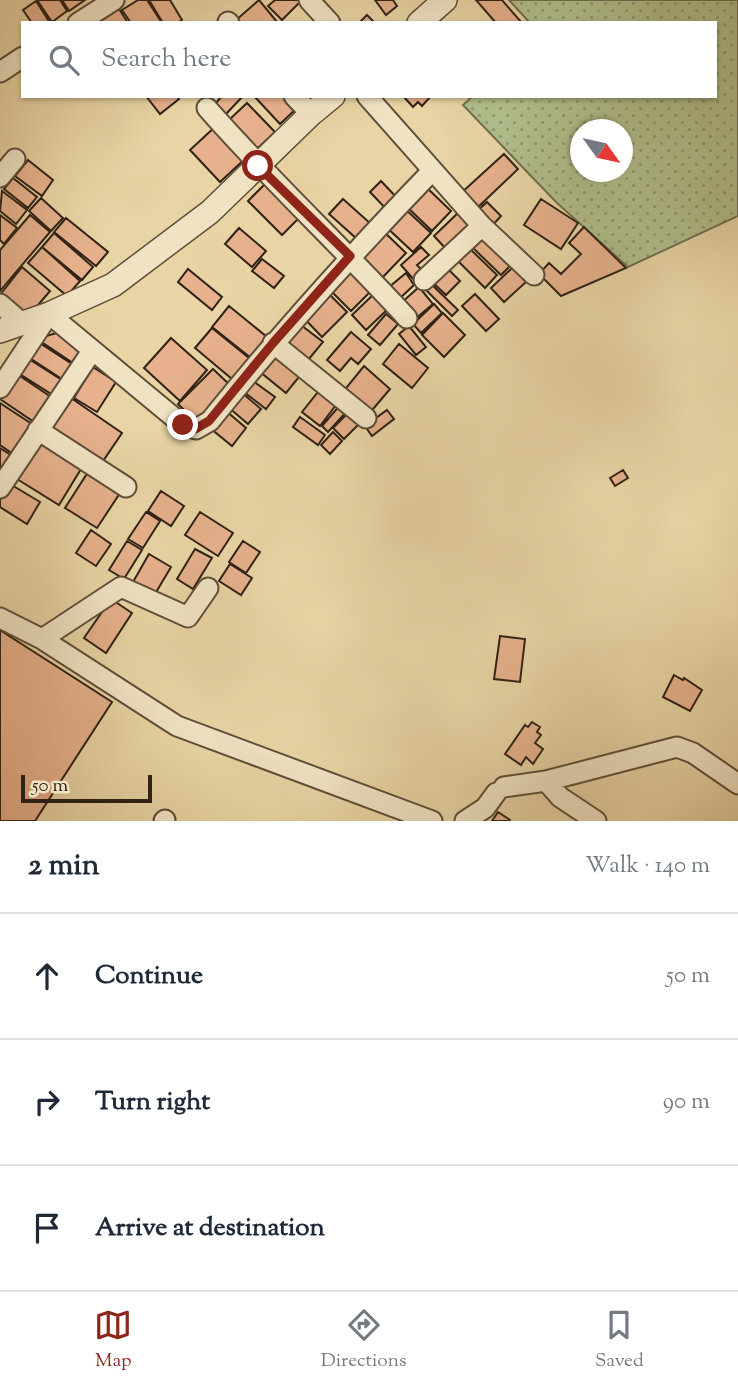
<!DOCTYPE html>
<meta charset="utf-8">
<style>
:root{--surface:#fff;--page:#f2f2f3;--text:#1f2937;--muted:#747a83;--line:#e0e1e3;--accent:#8f2418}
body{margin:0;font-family:"Sorts Mill Goudy",serif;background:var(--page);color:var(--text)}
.compass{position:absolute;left:570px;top:119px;width:63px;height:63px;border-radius:50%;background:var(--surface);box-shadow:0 2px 5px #0004;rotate:123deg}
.scale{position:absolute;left:21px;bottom:18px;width:131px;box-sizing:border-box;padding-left:7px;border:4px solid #302215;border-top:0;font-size:19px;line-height:24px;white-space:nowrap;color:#302215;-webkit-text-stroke:5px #f0e3c4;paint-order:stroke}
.stop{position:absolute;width:21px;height:21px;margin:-16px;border:5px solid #8f2418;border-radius:50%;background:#fff}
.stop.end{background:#8f2418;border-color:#fff;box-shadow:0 2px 7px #0008}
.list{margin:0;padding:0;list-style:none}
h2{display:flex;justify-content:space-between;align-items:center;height:91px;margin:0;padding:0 28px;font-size:30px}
h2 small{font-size:23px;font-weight:400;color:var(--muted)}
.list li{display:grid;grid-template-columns:46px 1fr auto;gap:21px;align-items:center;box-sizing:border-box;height:126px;padding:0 28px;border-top:2px solid var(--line)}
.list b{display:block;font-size:26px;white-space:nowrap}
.list em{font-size:23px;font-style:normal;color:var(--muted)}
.icon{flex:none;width:38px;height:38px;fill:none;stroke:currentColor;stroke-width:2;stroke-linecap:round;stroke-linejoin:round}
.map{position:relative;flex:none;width:738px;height:821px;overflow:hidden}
.search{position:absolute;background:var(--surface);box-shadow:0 2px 5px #0004;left:21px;right:21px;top:21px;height:77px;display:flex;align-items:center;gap:18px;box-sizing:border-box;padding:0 24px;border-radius:0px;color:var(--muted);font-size:26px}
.sheet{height:469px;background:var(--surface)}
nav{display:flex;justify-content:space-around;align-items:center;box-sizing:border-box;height:98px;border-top:2px solid var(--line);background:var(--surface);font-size:19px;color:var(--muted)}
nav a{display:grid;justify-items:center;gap:4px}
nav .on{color:var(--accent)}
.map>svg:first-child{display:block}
.grass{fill:url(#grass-dots);stroke:#707050;stroke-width:2;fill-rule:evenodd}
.building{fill:#e6b18c;stroke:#302215;stroke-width:2}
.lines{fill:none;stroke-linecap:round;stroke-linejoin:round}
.minor-casing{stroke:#5e4e39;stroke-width:23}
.tertiary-casing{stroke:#5e4e39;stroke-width:26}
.minor{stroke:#f0e3c4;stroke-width:19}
.tertiary{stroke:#f0e3c4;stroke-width:23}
.route{stroke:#8f2418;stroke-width:9}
</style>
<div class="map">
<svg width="738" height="821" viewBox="0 0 738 821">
<defs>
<pattern id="grass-dots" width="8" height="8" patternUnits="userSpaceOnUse" patternTransform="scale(1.75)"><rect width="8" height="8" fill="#b0be8b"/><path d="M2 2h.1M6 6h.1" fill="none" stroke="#909a70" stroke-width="1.8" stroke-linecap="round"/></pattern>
</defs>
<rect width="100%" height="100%" fill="#e8d4a4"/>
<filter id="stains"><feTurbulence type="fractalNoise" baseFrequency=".00286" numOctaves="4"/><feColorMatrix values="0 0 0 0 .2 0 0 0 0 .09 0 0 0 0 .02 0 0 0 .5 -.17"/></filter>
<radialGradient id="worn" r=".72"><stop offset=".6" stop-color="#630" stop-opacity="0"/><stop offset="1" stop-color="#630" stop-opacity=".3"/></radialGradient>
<path class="grass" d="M509 0H738V216L628 267 556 202 463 105 473 96H715V23H530ZM580 130H622V172H580Z"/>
<path class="building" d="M37 0H60L67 11 52 22Z
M62 0H85L69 11Z
M138 0H147L162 23H131L122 10Z
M149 0H170L182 20 177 23H163Z
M259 0 278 23H236L235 21Z
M275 0H300L301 1 282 20 268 6Z
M375 0H393L397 6 386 15Z
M476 0H502L522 23H496Z
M36 1 50 23H32L23 10Z
M119 9 128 23H98Z
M367 15 375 23H359Z
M146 96H177L179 99 160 114Z
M222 96H243L226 114 215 104Z
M254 96H286L297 108 280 124Z
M403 96H431L422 106 418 102 413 107Z
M247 103 275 132 257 149 229 120Z
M216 126 246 158 220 182 190 150Z
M504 154 518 169 475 210 460 194Z
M28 160 53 180 42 196 15 176Z
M13 178 37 197 28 208 4 189Z
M381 181 399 200 387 210 370 192Z
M267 182 300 217 282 235 248 201Z
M423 184 451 211 432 231 404 204Z
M2 191 27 210 16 224 0 211Z
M41 198 63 218 51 231 29 211Z
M343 199 371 224 357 239 329 214Z
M541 199 578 223 561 249 524 225Z
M487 202 501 216 490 228 475 213Z
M402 206 431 233 413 252 384 225Z
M460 211 473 225 447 250 434 236Z
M0 215 17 228 4 244 0 240Z
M30 215 50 232 0 291V250Z
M66 218 108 252 96 266 54 232Z
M584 227 626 268 561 296 539 274 549 263 561 274 581 254 569 243Z
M239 228 266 251 252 267 225 244Z
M380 228 406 253 381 279 355 254Z
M483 231 514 262 501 275 470 245Z
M54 233 93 267 82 280 42 247Z
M42 247 80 281 67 296 28 263Z
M421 247 429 255 417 265 424 272 415 281 401 265Z
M468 247 497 275 485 288 456 259Z
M262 259 284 276 274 288 252 271Z
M349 261 375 287 351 311 325 285Z
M444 265 460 281 446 295 430 280Z
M22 267 50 291 27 318 0 295Z
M513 267 526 282 504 302 491 288Z
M188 269 222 297 212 310 178 282Z
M406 273 414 285 398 300 388 288Z
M427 280 458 310 452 316 422 286Z
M419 287 433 304 414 320 400 304Z
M325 290 347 312 322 337 300 314Z
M377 291 391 306 366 330 352 315Z
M475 294 499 319 486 331 462 306Z
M434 304 442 313 421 333 413 324Z
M229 306 267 337 251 358 212 327Z
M443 313 465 335 444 357 422 335Z
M386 314 398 324 380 345 368 335Z
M297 322 323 342 304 365 279 344Z
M409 326 426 347 416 355 399 334Z
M212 328 249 358 232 379 195 348Z
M351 332 371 349 358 364 351 358 340 371 327 360Z
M56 333 84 352 76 365 37 339Z
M171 338 207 370 180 401 144 368Z
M35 340 75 366 65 381 25 355Z
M399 344 428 368 412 388 383 364Z
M276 350 303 372 286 393 259 371Z
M24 356 65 382 56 397 15 371Z
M364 366 390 389 368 415 342 393Z
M93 367 116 382 97 412 74 398Z
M213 369 232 387 197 423 178 404Z
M14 372 54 399 37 424 0 399V393Z
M253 381 275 397 266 409 244 392Z
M322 387 339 401 320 426 302 412Z
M241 392 261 409 248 424 228 407Z
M71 398 122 433 99 467 48 432Z
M0 403 35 426 16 456 0 445Z
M341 404 348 410 328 432 322 426Z
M225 410 246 428 232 446 210 428Z
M387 410 394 419 372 436 365 426Z
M349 412 360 423 344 439 333 428Z
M300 417 325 435 318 445 293 427Z
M333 432 342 441 330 454 321 445Z
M42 439 84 464 59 505 17 479Z
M0 448 14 457 0 478Z
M90 469 122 490 97 528 65 508Z
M623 470 628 478 615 486 610 478Z
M10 484 40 502 27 524 0 507V500Z
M161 491 184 506 171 526 148 511Z
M146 512 160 521 143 548 128 539Z
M200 512 233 533 218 556 185 535Z
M91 530 111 544 96 566 76 553Z
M127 541 142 550 124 579 109 570Z
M243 541 260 552 246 573 229 562Z
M195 549 212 558 193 589 177 579Z
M149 554 171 567 155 594 133 582Z
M230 564 252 578 241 595 219 581Z
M111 599 132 613 106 653 84 638Z
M0 630 112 702 35 821H0Z
M500 636 525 639 520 682 494 679Z
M674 675 683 680 684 678 702 690 690 711 663 697Z
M532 722 540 727 537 732 541 735 535 743 543 749 533 764 526 757 521 765 505 754 525 725 528 727Z
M498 812 510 820V821H492Z"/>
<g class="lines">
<defs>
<path id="minor" d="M309 0 330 23
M228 22 229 23
M78 23 114 0
M0 72 23 57
M294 96 311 114
M367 96 482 226 534 275
M207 108C271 181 342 247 407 318
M0 177 15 159
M424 280 482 226
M0 304 22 323
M273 343 366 418
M0 388 49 314 183 425 196 429 210 421C280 334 354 252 431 172
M38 430 126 487
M0 488 92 351
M0 618 42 639 177 726 432 821
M42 639 121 587 188 617 208 588
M546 781 560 797 596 821
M504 787 546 781 677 747 693 753 738 784
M164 821 165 820
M465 821 485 808 496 793"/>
<path id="tertiary" d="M419 23 445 0
M0 331 49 314 113 285 210 212 311 114 333 96"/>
</defs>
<use href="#minor" class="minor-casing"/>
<use href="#tertiary" class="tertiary-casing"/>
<use href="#minor" class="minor"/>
<use href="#tertiary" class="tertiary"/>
</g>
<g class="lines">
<path class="route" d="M183 425 195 429 209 421 273 343 350 256 258 166"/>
</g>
<rect width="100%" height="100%" filter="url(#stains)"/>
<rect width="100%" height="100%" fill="url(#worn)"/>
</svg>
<svg class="compass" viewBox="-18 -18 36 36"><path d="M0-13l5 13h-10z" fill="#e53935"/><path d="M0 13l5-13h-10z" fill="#747a83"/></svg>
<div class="scale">50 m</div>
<div class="stop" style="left:258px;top:166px"></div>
<div class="stop end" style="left:183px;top:425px"></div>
<div class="search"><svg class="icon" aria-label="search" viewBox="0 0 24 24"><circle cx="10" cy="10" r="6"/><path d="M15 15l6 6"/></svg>Search here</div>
</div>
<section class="sheet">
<h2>2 min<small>Walk · 140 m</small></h2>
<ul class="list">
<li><svg class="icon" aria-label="ahead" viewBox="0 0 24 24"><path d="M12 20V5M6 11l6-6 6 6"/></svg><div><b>Continue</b></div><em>50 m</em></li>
<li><svg class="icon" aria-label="right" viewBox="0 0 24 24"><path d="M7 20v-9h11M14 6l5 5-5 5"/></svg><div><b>Turn right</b></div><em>90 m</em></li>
<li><svg class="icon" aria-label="arrive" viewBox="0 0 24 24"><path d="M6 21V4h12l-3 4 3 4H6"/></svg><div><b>Arrive at destination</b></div></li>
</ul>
</section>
<nav>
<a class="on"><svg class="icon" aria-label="map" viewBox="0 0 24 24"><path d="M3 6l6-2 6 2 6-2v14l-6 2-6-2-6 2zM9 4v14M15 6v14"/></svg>Map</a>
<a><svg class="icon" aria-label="directions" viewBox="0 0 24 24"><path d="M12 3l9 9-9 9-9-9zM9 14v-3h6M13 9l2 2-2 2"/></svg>Directions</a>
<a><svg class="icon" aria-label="saved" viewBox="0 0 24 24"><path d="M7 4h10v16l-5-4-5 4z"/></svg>Saved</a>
</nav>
